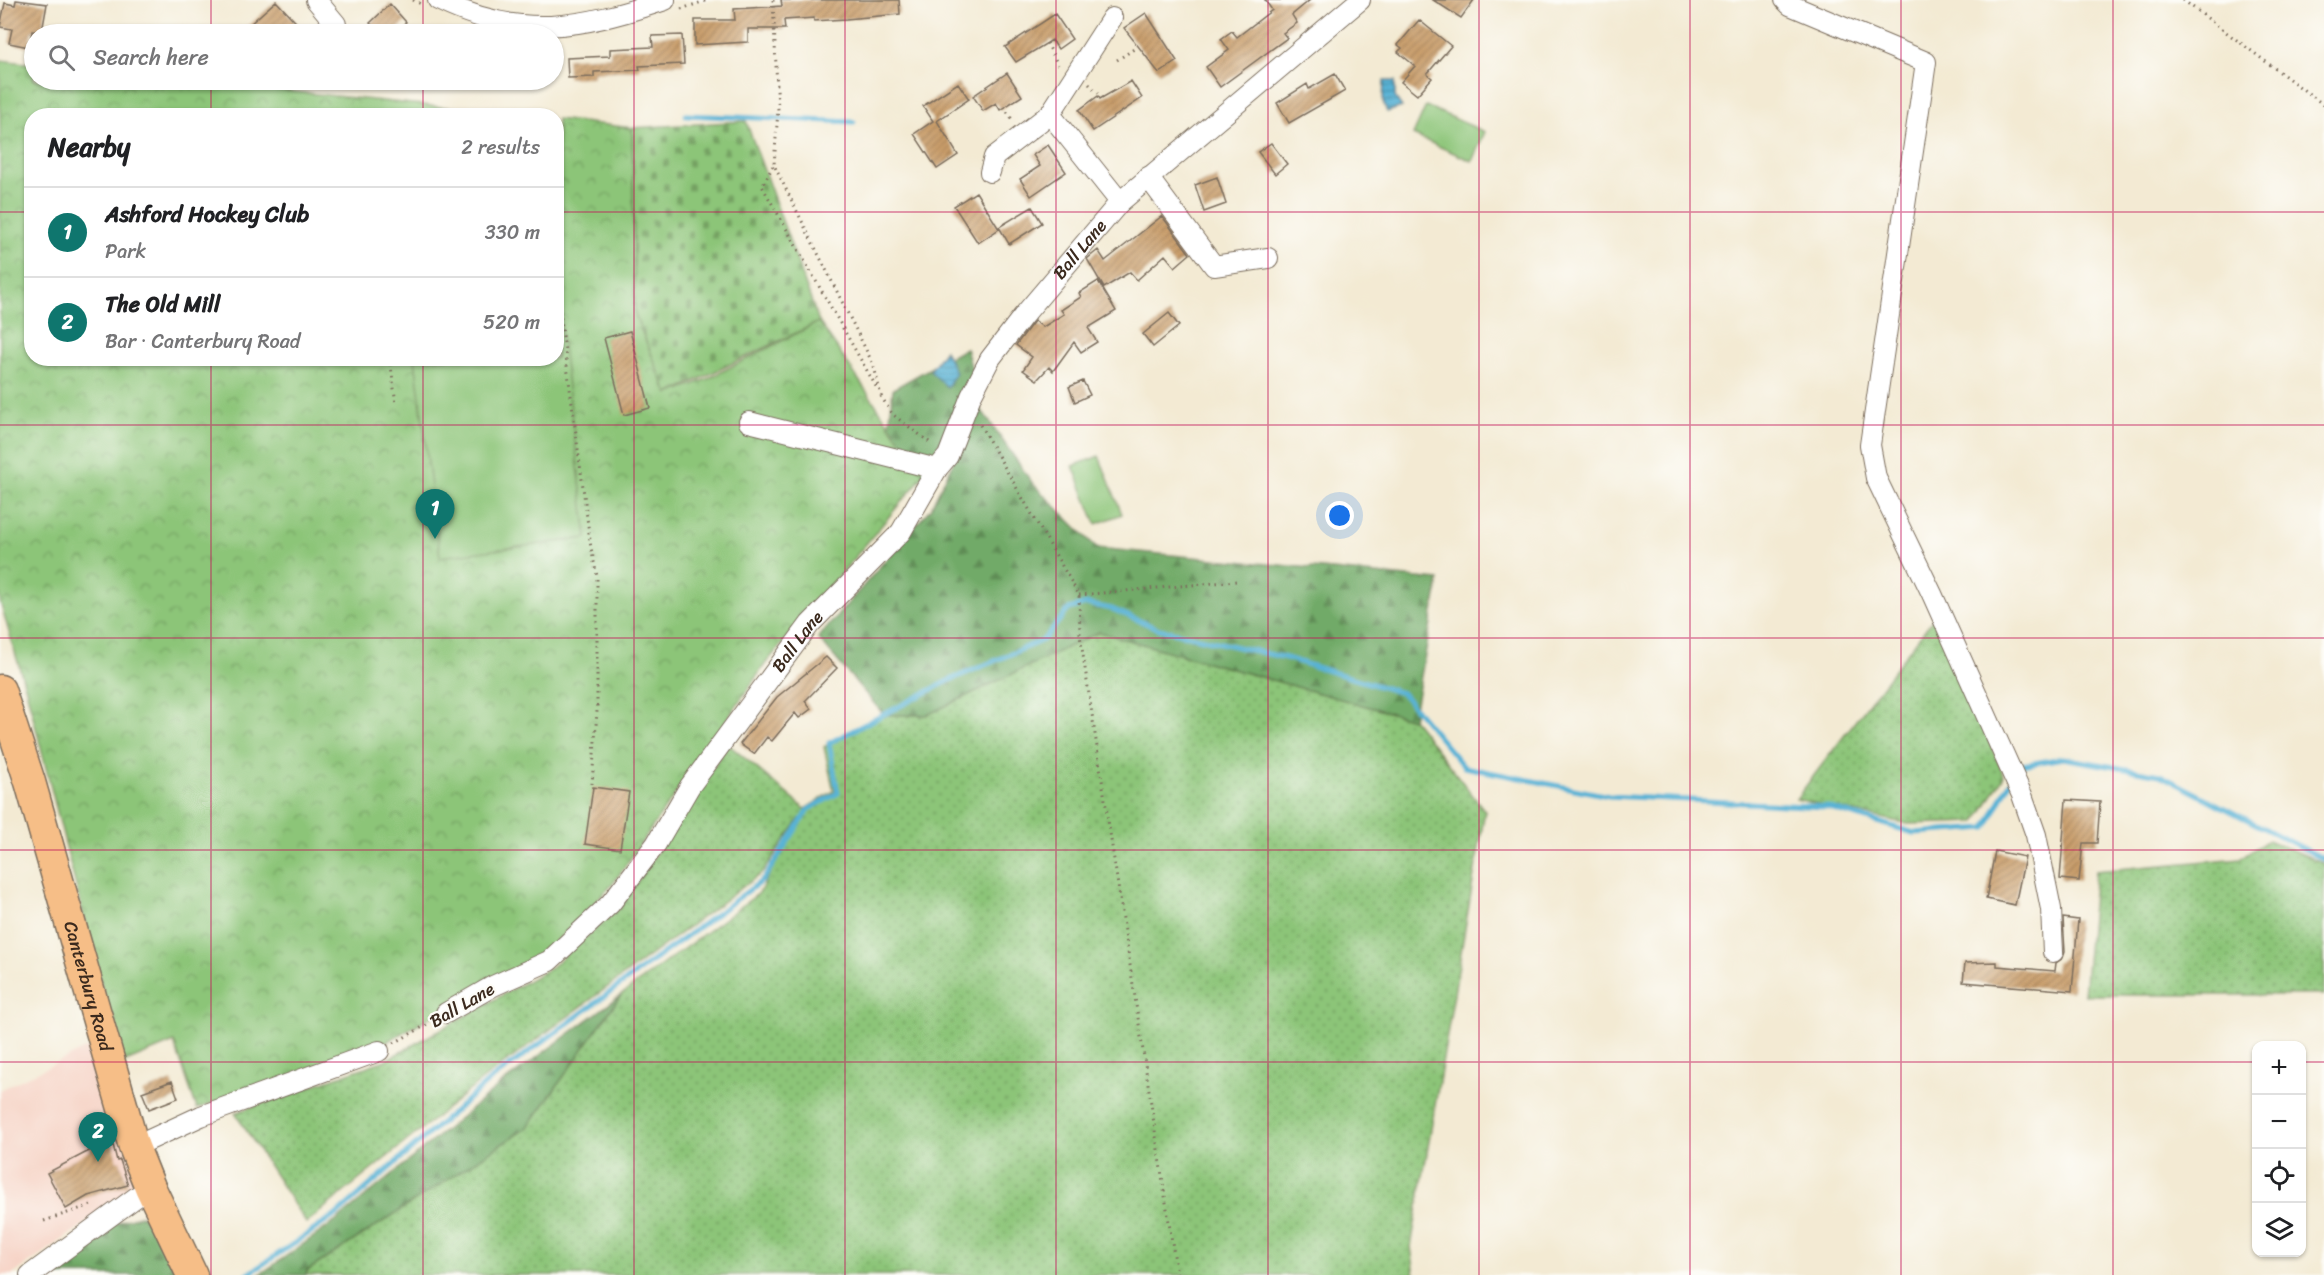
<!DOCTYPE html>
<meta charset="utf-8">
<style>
:root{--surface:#fff;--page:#f2f2f2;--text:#202124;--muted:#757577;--line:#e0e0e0;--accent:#0f766e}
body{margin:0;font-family:Sriracha,sans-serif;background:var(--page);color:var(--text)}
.controls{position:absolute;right:18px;bottom:18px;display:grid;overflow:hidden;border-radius:12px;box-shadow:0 2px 4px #0004}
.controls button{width:54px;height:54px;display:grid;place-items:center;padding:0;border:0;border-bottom:2px solid var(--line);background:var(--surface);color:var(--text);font:30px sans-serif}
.you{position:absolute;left:1340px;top:516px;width:21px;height:21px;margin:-15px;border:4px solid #fff;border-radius:50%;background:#1a73e8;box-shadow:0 0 0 9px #1a73e833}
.badge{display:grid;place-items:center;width:39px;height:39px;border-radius:50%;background:var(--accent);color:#fff;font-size:20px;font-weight:700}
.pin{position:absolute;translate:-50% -50px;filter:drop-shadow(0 2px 3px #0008)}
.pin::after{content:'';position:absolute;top:32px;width:21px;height:18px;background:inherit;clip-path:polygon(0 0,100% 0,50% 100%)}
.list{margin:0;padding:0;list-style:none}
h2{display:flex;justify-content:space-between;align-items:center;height:78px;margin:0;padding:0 24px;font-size:26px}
h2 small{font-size:20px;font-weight:400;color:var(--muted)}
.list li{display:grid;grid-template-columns:39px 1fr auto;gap:18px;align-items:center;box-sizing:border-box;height:90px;padding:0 24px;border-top:2px solid var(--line)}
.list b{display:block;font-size:22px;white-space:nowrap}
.list p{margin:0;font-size:20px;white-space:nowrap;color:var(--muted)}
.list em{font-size:20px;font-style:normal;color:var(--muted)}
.icon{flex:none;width:33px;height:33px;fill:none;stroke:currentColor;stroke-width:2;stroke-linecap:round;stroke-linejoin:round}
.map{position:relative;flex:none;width:2324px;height:1275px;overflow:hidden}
.search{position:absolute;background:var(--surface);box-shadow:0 2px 4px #0004;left:24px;top:24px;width:540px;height:66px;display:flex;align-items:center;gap:15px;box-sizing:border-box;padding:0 21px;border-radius:33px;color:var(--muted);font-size:22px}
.panel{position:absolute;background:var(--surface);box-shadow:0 2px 4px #0004;left:24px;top:108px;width:540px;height:258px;border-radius:24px}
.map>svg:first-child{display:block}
.built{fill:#f6d2c4}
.grass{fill:url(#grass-dots);stroke:#64784b;stroke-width:1.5}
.forest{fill:url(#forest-firs);stroke:#566a43;stroke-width:1.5}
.cemetery{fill:url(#cemetery-stones);stroke:#64784b;stroke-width:1.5}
.park{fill:url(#park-crowns);stroke:#64784b;stroke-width:1.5}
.pitch{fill:#8cc578;stroke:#64784b;stroke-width:1.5}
.water{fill:url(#water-rules);stroke:#4a6e7a;stroke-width:1.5}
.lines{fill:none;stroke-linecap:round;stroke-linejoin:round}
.stream{stroke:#58b2d5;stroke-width:5}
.building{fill:url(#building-hatch)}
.minor-casing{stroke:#7b6d5d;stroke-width:22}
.highway-casing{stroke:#7b6d5d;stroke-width:33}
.path{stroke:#7b6d5d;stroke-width:3;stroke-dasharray:1.5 4.5;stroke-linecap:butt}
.minor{stroke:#fff;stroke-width:20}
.highway{stroke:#f6be87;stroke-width:30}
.grid{fill:none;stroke:#c2185b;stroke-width:1.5;stroke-opacity:0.55}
.labels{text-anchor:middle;stroke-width:4.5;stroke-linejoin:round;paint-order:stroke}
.street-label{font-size:18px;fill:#3b2a1e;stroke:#fdfcf7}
</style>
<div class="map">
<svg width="2324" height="1275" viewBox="0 0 2324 1275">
<defs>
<pattern id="grass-dots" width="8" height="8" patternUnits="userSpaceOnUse" patternTransform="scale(1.5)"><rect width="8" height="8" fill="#8cc578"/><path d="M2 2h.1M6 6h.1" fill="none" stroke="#74a062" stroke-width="1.8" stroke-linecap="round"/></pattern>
<pattern id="forest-firs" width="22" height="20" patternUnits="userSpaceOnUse" patternTransform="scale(1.5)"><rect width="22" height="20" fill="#71aa68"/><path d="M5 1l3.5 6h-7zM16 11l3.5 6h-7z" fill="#5e8b55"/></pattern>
<pattern id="cemetery-stones" width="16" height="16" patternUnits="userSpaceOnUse" patternTransform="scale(1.5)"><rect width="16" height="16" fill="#8cc578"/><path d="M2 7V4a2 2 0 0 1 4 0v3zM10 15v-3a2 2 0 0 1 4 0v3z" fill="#74a062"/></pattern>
<pattern id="park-crowns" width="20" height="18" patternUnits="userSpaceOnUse" patternTransform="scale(1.5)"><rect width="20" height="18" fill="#8cc578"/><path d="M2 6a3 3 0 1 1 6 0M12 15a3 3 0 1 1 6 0" fill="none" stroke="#74a062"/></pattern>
<pattern id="water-rules" width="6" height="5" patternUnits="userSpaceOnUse" patternTransform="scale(1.5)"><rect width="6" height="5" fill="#58b2d5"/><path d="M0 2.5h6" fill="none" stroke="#4a91ac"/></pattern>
<pattern id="building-hatch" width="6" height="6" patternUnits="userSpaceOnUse" patternTransform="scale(1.5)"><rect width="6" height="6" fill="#c89c69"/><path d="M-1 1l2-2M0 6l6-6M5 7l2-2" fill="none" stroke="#a47f56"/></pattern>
</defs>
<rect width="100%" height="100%" fill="#fdfcf7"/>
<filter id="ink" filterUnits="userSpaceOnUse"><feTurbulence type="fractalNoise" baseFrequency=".0167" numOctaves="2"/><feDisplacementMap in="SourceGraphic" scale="12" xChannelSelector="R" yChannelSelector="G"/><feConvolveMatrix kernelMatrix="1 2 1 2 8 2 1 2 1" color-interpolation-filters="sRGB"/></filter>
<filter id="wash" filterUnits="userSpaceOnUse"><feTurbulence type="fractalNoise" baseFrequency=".008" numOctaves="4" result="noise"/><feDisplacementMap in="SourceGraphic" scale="24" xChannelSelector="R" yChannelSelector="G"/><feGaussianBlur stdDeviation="1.35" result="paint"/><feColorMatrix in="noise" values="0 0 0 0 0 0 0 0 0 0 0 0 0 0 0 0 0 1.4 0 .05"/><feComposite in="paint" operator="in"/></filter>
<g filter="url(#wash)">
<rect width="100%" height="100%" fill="#f3ead3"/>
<path class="built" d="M89 1047 139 1186 12 1275H0V1090Z"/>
<path class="grass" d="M1936 615 2004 776 1976 822 1908 824 1796 799Z
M1099 632 1413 719 1485 811 1411 1247 1415 1275H306L307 1271 528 1127 621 995 759 893 800 818 763 872 482 1080 306 1223 235 1113 388 1059 549 969 621 907 728 744 805 809 834 791 824 747 884 715H927Z
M2268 840 2324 863V995H2084L2095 871 2241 858Z"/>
<path class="forest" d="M966 348 973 374 924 475 888 438 893 389Z
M980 408 1033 484 1097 548 1439 580 1413 719 1099 632 927 715H884L818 638 930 509Z
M621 995 528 1127 307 1271 306 1275H259L336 1221 501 1084Z
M142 1215 183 1275H38L115 1223Z"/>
<path class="cemetery" d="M746 121 819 322 668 394 635 315 632 128Z"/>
<path class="park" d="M0 60 34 64V80H181L519 115 32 116V358H556L557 119 632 128 635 315 668 394 707 379 819 322 924 475 766 663 612 885 548 950 386 1042 197 1109 174 1042 121 1064 27 693 0 602Z"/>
<path class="pitch" d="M1426 106 1485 132 1472 161 1413 135Z
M557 298 587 538 440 557 415 359 556 358Z
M1099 456 1122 514 1096 524 1073 466Z"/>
<path class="water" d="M1384 81H1395V97L1402 107 1387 112 1383 102Z
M945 350 956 373 947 387 930 371Z"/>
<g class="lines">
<path class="stream" d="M686 115 854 122
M2022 765 2063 758 2160 775 2324 859
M247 1275 336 1215 489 1081 763 880 809 809 838 793 829 743 950 680 1043 640 1069 609 1086 604 1112 609 1159 629 1286 658 1402 693 1464 767 1609 796 1827 807 1914 833 1986 828 2010 782"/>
</g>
<g id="blocks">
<path class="building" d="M16 0 47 4 42 32 32 31 29 47 9 43 12 29 0 27 5 3 15 5Z
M781 0H899L900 14 846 19 814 21V18L784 20 785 29H748V42L695 45V20H735L734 9 782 6Z
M1265 0H1310L1292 15 1297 23 1283 33 1287 38 1220 87 1206 67 1229 50 1221 39 1232 31 1237 37 1272 10Z
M1433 0H1474L1461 18Z
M276 1 307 34H239Z
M390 4 406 22 393 34H380L370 23Z
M1146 13 1177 61 1159 73 1124 28Z
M1055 14 1072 39 1058 49 1052 40 1016 62 1005 47Z
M1419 20 1451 46 1427 74 1432 78 1417 95 1401 82 1415 66 1398 52 1402 48 1398 45Z
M682 35 684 64 639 66 640 70 594 72V77L568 78 567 58 610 56V49L653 47 652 36Z
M1007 73 1022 96 1000 110 996 103 983 111 973 96Z
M1335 74 1345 91 1289 123 1277 103 1307 84 1309 89Z
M1131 81 1142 98 1093 131 1079 110 1098 96 1100 99Z
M958 83 969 99 937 121 958 155 937 169 914 134 933 121 923 106Z
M1271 143 1287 164 1275 174 1258 152Z
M1048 145 1066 172 1031 196 1020 179 1040 166 1033 155Z
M1217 177 1226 204 1204 212 1195 185Z
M976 192 999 229 978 243 954 206Z
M1032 207 1042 223 1009 244 999 227Z
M1162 216 1190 254 1175 267 1165 255 1137 280 1130 272 1104 288 1087 259 1098 250 1105 261Z
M1098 281 1116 311 1088 328 1097 342 1081 352 1074 342 1053 371 1049 367 1037 380 1023 370 1032 357 1016 345 1034 321 1043 327 1064 314 1061 310 1081 297 1079 293Z
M1169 313 1179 326 1153 347 1143 334Z
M630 331 650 408 624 415 604 338Z
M1083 381 1090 395 1075 402 1069 387Z
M826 657 837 668 805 701 811 709 799 718 795 713 772 741 767 737 754 754 740 744 777 697Z
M593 787 629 792 620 849 585 844Z
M2066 800 2100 802 2097 843H2083L2079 881 2060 879Z
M1995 851 2025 857 2015 905 1986 899Z
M2063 918 2078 920 2072 991 1963 982 1965 963 1997 962V966L2055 971 2056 963 2063 958 2065 952Z
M172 1081 178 1098 149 1109 142 1092Z
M106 1116 117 1161 120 1160 128 1185 88 1196 66 1209 47 1173 91 1150 86 1128 93 1126 91 1119Z"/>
</g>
</g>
<g filter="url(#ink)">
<use href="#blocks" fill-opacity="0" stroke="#7b6d5d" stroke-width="1.5"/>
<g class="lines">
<defs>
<g id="minor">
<path d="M316 0 336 24"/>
<path d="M438 0C521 41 580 28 665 0"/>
<path d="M1785 0 1790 5 1926 62 1870 445 1876 478 1932 594 2022 795 2036 835 2051 909 2053 952"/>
<path d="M1050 114 1120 202"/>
<path d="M990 172 994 157 1050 114 1112 18"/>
<path d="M1148 177 1214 266 1268 258"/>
<path d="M749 422 937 469"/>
<path id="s1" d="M446 1013 493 986 549 961 610 904 656 844 690 786 810 624 901 532 937 469 948 456 971 396 990 359 1024 315 1120 202 1360 0"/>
<path d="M134 1147 201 1116 379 1051"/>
<path d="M30 1275 150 1187"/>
</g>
<g id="highway">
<path id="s2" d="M0 690 30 782 134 1147 150 1187 192 1275"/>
</g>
</defs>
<use href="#minor" class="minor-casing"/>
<use href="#highway" class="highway-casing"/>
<path class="path" d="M413 0 421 4
M773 0 778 110 774 165 874 366 881 396
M2183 0 2324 105
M681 9 708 0
M1047 43 1058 65
M1117 60 1137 47
M1089 84 1102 97
M1004 107 1013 121
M773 166 762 186 878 390
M556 282 591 548 597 576V711L592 784
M390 358 396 404
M881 396 892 414 932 444
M980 425 1079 595 1080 635 1177 1275
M1079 595 1237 581
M394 1043 430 1023
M44 1221 91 1205"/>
<use href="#minor" class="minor"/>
<use href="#highway" class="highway"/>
</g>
</g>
<path class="grid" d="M211 0V34M423 0V34M634 0V1275M845 0V1275M1056 0V1275M1268 0V1275M1479 0V1275M1690 0V1275M1901 0V1275M2113 0V1275M211 80V116M423 80V116M0 212H32M556 212H2324M211 358V1275M423 358V1275M0 425H2324M0 638H2324M0 850H2324M0 1062H2256M2302 1062H2324"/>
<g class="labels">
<g class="street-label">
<text dy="6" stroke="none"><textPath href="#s1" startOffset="1010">Ball Lane</textPath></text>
<text dy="6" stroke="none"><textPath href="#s1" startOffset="522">Ball Lane</textPath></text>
<text dy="6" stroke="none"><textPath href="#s2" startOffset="309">Canterbury Road</textPath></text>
<text transform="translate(462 1005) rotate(-30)" y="6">Ball Lane</text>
</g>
</g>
</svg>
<div class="controls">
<button>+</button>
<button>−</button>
<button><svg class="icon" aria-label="locate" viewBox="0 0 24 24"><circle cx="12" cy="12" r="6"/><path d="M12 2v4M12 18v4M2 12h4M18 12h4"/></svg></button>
<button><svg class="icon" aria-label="layers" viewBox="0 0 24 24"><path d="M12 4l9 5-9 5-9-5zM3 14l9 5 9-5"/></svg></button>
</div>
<div class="you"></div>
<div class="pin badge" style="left:435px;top:539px">1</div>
<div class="pin badge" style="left:98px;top:1162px">2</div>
<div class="search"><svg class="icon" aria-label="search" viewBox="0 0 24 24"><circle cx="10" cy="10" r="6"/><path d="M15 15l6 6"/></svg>Search here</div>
<section class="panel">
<h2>Nearby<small>2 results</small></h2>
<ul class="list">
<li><span class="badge">1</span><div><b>Ashford Hockey Club</b><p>Park</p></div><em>330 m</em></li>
<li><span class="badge">2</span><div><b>The Old Mill</b><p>Bar · Canterbury Road</p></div><em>520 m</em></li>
</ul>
</section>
</div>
